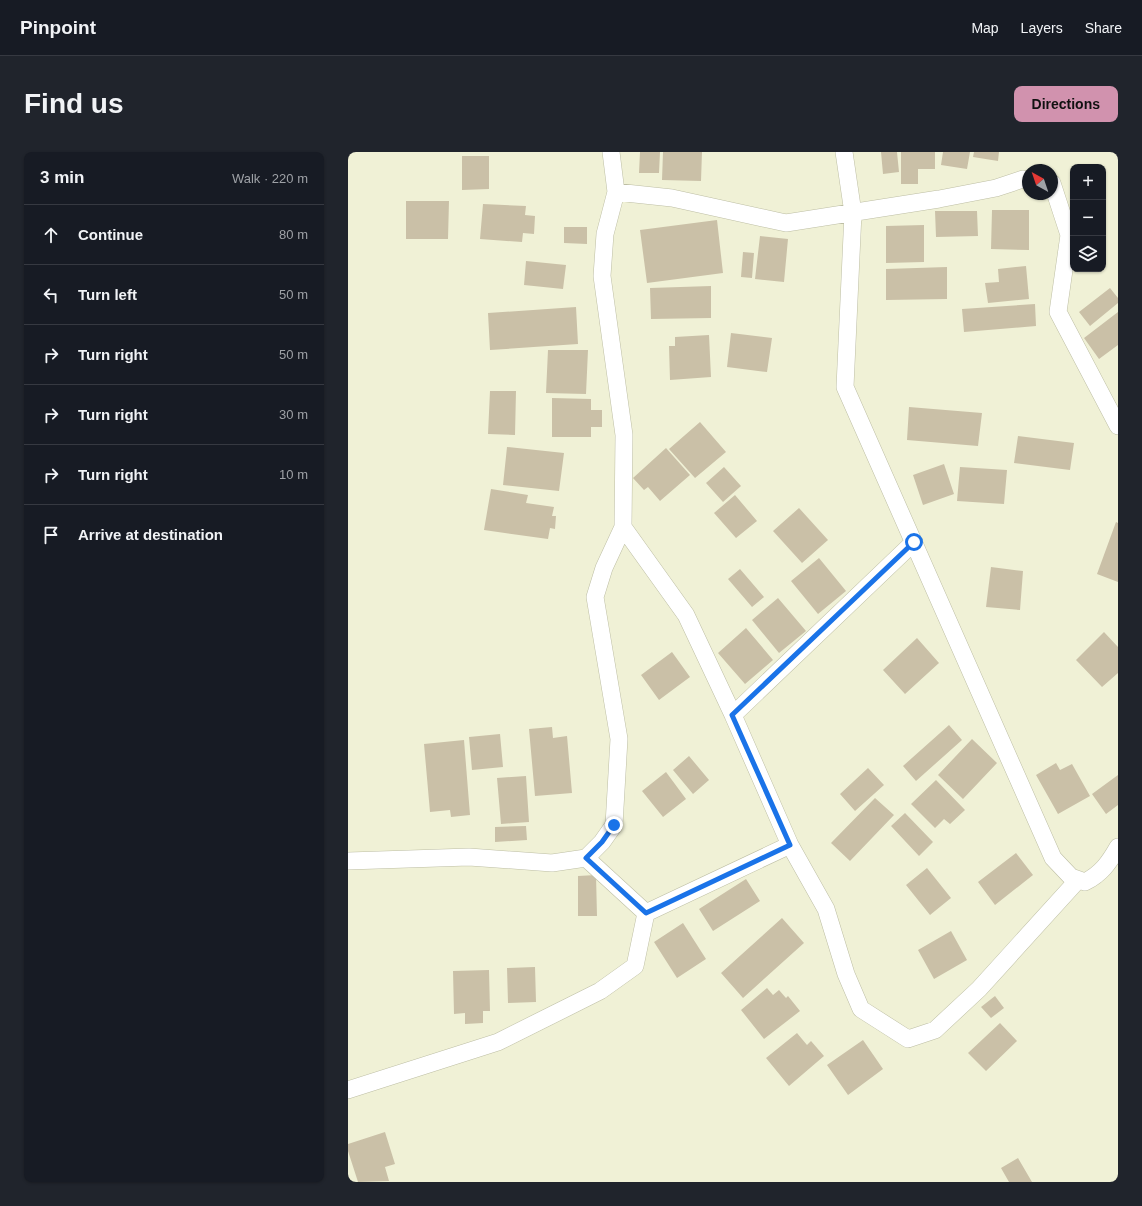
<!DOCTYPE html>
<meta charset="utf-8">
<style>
:root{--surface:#171b24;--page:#20242c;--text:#f1f3f6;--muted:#9ea1a6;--line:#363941;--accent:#d192ae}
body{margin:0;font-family:Arial,sans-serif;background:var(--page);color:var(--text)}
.controls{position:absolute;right:12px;top:12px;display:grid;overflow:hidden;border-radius:8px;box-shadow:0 1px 3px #0004}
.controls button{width:36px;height:36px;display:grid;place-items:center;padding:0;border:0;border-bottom:1px solid var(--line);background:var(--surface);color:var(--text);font:20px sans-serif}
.compass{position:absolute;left:674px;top:12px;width:36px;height:36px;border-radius:50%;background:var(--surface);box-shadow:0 1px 3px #0004;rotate:320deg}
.stop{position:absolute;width:12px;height:12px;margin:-9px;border:3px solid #1a73e8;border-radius:50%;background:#fff}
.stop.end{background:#1a73e8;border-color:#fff;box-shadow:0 1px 4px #0008}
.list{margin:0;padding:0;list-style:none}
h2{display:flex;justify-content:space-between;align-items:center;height:52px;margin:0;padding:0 16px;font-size:17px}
h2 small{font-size:13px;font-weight:400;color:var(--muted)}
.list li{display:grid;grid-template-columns:26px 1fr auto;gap:12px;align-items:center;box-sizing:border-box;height:60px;padding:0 16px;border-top:1px solid var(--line)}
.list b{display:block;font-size:15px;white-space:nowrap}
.list em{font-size:13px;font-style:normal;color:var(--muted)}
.icon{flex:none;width:22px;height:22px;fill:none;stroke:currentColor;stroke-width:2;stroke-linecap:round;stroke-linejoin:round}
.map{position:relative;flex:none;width:770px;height:1030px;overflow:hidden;border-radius:8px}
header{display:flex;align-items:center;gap:24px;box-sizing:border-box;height:56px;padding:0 20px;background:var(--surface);border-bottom:1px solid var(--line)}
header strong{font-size:19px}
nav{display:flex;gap:22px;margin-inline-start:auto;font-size:14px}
.intro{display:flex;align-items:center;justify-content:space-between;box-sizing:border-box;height:96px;padding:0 24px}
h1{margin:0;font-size:28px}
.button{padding:10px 18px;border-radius:8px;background:var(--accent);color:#111;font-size:14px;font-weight:700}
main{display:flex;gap:24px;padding:0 24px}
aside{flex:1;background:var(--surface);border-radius:8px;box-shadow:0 1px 3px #0004}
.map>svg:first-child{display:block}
.building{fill:#cac0a7}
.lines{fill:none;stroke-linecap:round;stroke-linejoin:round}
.street-casing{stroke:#bdbea4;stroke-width:18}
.street{stroke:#fff;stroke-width:17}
.route{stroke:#1a73e8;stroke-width:5}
</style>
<header>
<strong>Pinpoint</strong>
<nav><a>Map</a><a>Layers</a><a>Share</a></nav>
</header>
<div class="intro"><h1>Find us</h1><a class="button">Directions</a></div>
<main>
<aside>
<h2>3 min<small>Walk · 220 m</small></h2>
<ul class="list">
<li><svg class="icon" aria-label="ahead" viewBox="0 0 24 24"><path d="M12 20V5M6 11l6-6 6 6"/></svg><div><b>Continue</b></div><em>80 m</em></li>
<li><svg class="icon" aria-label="left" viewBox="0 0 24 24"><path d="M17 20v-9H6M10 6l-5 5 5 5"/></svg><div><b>Turn left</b></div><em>50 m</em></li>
<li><svg class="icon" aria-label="right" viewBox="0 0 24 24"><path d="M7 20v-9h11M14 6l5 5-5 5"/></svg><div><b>Turn right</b></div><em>50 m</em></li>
<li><svg class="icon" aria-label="right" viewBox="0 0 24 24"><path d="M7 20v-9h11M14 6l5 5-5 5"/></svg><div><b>Turn right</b></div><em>30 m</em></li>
<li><svg class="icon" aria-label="right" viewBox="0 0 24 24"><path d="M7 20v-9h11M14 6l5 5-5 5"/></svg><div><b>Turn right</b></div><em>10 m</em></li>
<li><svg class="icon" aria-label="arrive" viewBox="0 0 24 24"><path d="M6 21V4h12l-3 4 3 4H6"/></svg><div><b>Arrive at destination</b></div></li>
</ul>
</aside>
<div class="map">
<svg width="770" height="1030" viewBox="0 0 770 1030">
<rect width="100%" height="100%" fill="#f0f1d6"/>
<path class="building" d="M292 0H312L311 21H291Z
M315 0H354L353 29 314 28Z
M533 0H549L551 20 535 22Z
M553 0H587V17H570V32H553Z
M595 0H622L619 17 593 13Z
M626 0H651L650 9 625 5Z
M114 4H141V37L114 38Z
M58 49H101L100 87H58Z
M135 52 178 54 177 63 187 64 186 82 175 81 174 90 132 87Z
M644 58H681V98L643 97Z
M587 59H629L630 84 588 85Z
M369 68 375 121 299 131 292 78Z
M576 73V110L538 111V74Z
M216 75H239V92L216 91Z
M412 84 440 87 436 130 407 127Z
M395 100 406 101 404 126 393 125Z
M178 109 218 113 215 137 176 133Z
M678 114 681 147 640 151 637 131 651 130 650 117Z
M599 115V147L538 148V117Z
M363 134V166L303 167 302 136Z
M762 136 770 146V151L742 174 731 160Z
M687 152 688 174 616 180 614 157Z
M228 155 230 192 142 198 140 161Z
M770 160V193L751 207 736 186Z
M383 181 424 186 419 220 379 215Z
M361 183 363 225 322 228 321 194H327V185Z
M200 198H240L238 242 198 241Z
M142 239H168L167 283 140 282Z
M204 246 243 247V258H254V275H243V285H204Z
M561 255 634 261 630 294 559 288Z
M352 270 378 300 347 326 321 297Z
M670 284 726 291 722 318 666 311Z
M159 295 216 301 211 339 155 333Z
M318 296 342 323 312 349 300 335 296 338 285 326Z
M596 312 606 342 575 353 565 323Z
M376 315 393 334 375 350 358 331Z
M612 315 659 318 656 352 609 349Z
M143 337 180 343 178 351 206 355 204 364H208L207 377 202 376 200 387 136 378Z
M387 343 409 369 388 386 366 361Z
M451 356 480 388 454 411 425 379Z
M768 370 770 371V430L749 422Z
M471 406 498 439 470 462 443 429Z
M643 415 675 419 672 458 638 455Z
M392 417 416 445 404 455 380 427Z
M430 446 458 479 431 501 404 468Z
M398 476 425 508 397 532 370 501Z
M756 480 770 495V521L754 535 728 508Z
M569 486 591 511 557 542 535 518Z
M324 500 342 525 311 548 293 523Z
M601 573 614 588 568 629 555 614Z
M204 575 205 586 219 584 224 641 187 644 181 577Z
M152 582 155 615 124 618 121 585Z
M624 587 649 611 615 647 590 623Z
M116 588 122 663 103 665 102 658 82 660 76 592Z
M341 604 361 628 345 642 325 618Z
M708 611 712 618 724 612 742 644 710 662 688 623Z
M520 616 536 633 507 659 492 642Z
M318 620 338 647 315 665 294 639Z
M770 623V653L758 662 744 642Z
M178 624 181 670 153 672 149 626Z
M588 628 617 658 602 672 596 667 587 676 563 652Z
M527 646 546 663 502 709 483 691Z
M557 661 585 690 571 704 543 674Z
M178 674 179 688 147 690V675Z
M668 701 685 723 647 753 630 730Z
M579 716 603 746 582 763 558 733Z
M248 723 249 764H230V724Z
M398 727 412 749 365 779 351 757Z
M434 766 456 791 395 846 373 821Z
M335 771 358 807 329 826 306 790Z
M603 779 619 808 586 827 570 798Z
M187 815 188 850 160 851 159 816Z
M141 818 142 859H135V871L117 872V861L106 862 105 819Z
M419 836 425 843 431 838 438 846 440 844 452 859 416 887 393 858Z
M647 844 656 856 643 866 633 855Z
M652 871 669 889 638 919 620 901Z
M449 881 459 893 463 889 476 904 441 934 418 906Z
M515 888 535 917 500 943 479 913Z
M37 980 47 1012 37 1015 41 1029 10 1030 0 999V992Z
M670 1006 684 1030H661L653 1016Z"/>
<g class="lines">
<defs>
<path id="street" d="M496 0 505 61 497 235 705 706 723 725 737 730C753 722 761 711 770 695
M704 31 721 83 710 160 770 274
M268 40 324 46 438 71 591 47 648 36 675 27 680 28
M275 375 338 463 385 563 442 693 478 757 498 822 513 857 560 887 587 878 631 837 729 729
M385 563 566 390
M238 706 298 761 442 693
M0 709 121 705 204 711 238 706 254 690 266 673 271 587 247 445 256 416 275 375 276 283 254 124 257 82 268 40 263 0
M0 938 150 890 252 839 287 814 298 761"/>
</defs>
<use href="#street" class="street-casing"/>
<use href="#street" class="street"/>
</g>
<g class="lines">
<path class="route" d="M266 673 254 690 238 706 298 761 442 693 384 563 566 390"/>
</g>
</svg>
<div class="controls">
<button>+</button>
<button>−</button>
<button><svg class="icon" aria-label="layers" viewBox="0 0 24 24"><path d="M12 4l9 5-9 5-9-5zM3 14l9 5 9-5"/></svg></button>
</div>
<svg class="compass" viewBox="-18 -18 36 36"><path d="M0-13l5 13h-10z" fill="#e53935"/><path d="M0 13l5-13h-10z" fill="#9ea1a6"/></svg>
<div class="stop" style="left:566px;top:390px"></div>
<div class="stop end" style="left:266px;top:673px"></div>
</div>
</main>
